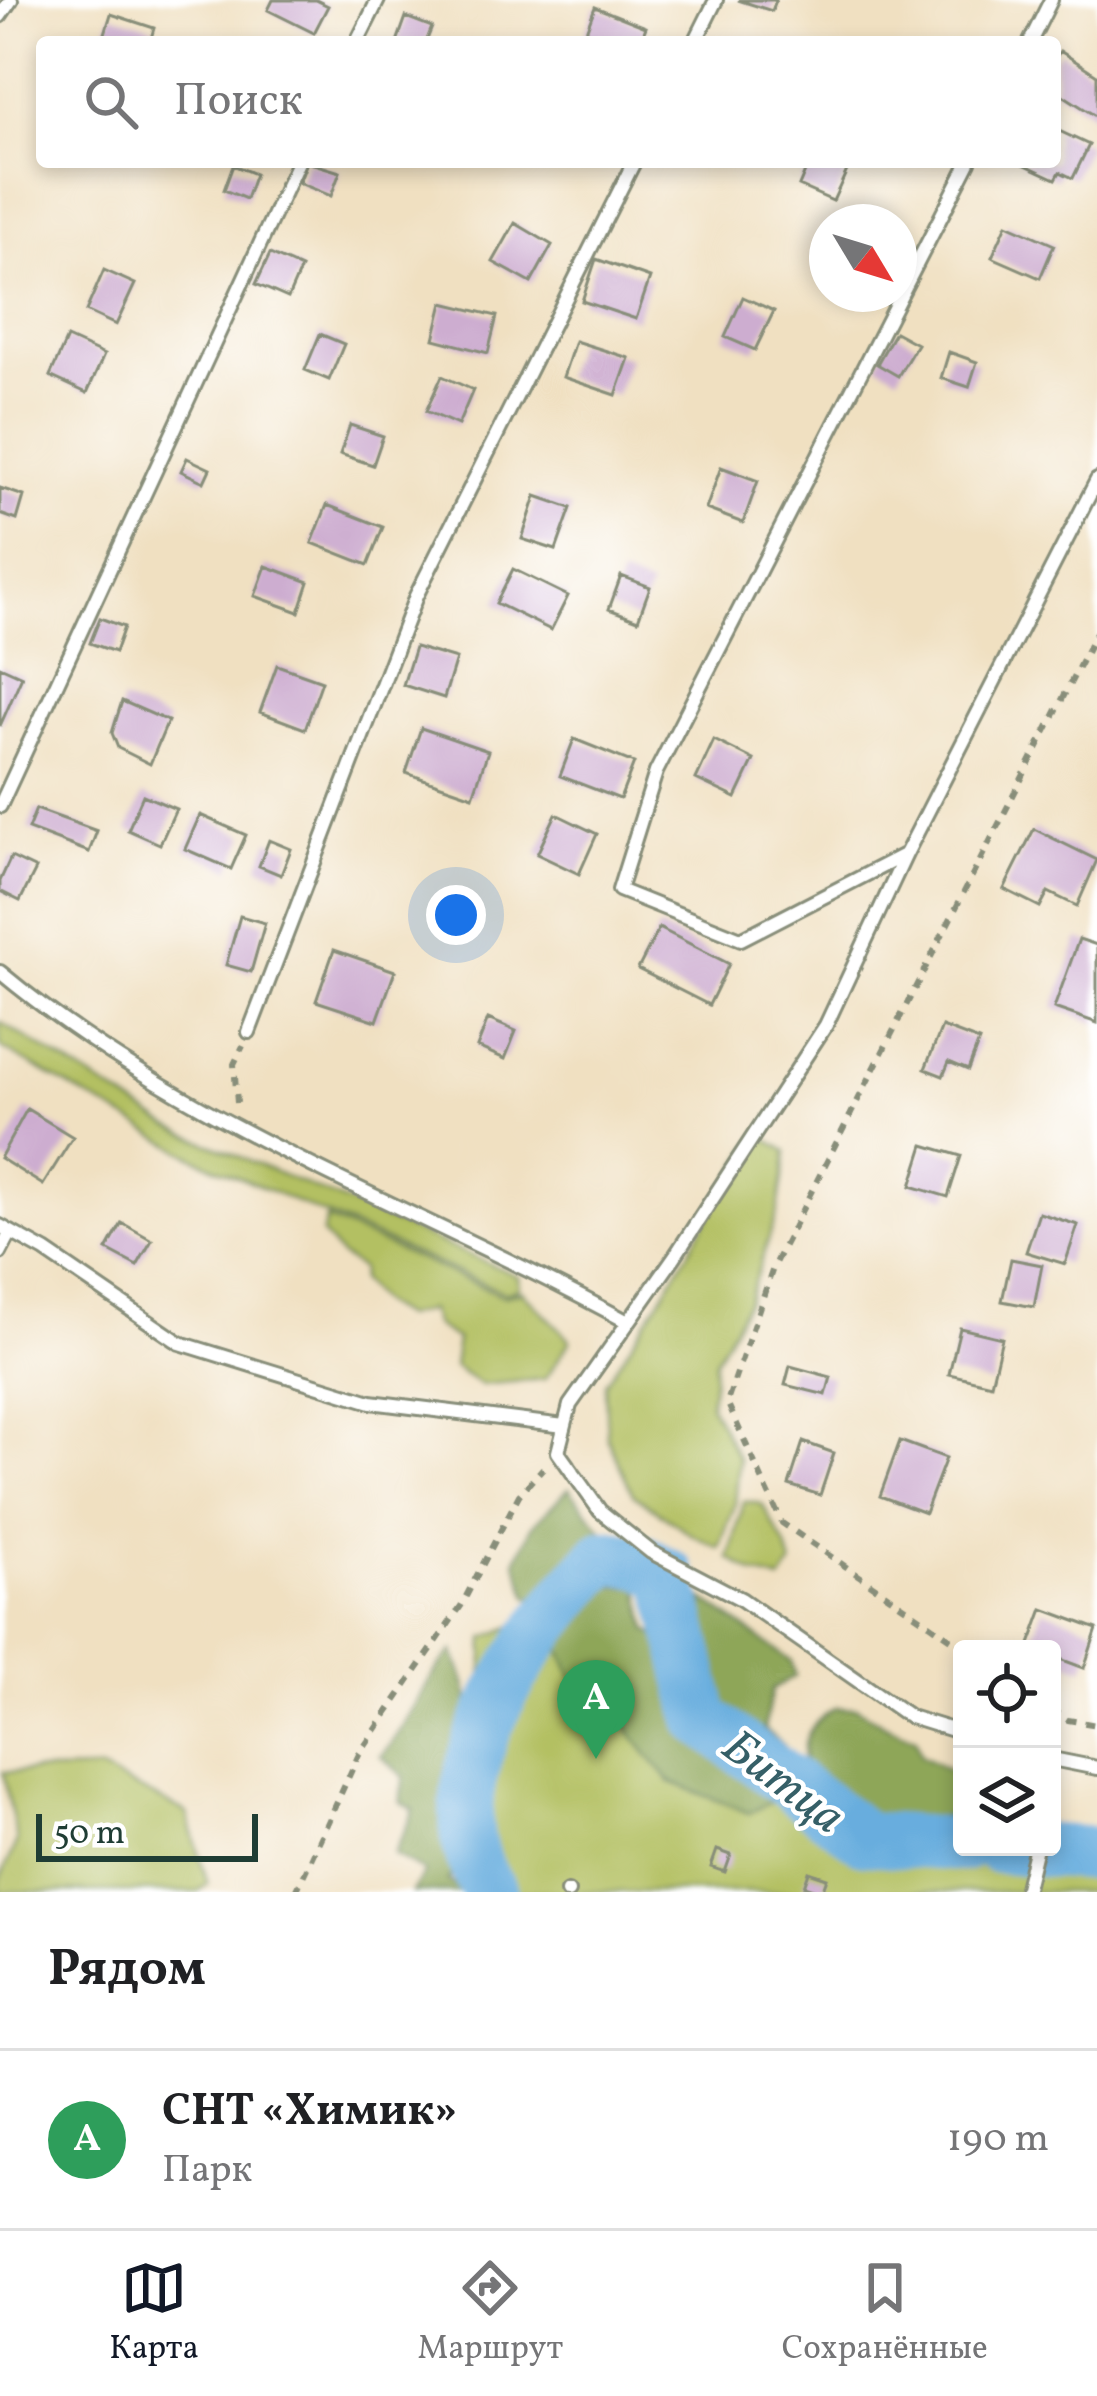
<!DOCTYPE html>
<html lang="ru">
<meta charset="utf-8">
<style>
:root{--surface:#fff;--page:#f6f6f6;--text:#202124;--muted:#757577;--line:#e0e0e0;--accent:#111827}
body{margin:0;font-family:Vollkorn,serif;background:var(--page);color:var(--text)}
.controls{position:absolute;right:36px;bottom:36px;display:grid;overflow:hidden;border-radius:12px;box-shadow:0 6px 18px #0003}
.controls button{width:108px;height:108px;display:grid;place-items:center;padding:0;border:0;border-bottom:3px solid var(--line);background:var(--surface);color:var(--text);font:60px sans-serif}
.compass{position:absolute;left:809px;top:204px;width:108px;height:108px;border-radius:50%;background:var(--surface);box-shadow:0 6px 18px #0003;rotate:128deg}
.scale{position:absolute;left:36px;bottom:30px;width:222px;box-sizing:border-box;padding-left:12px;border:6px solid #1f3d34;border-top:0;font-size:33px;line-height:42px;white-space:nowrap;color:#1f3d34;-webkit-text-stroke:9px #fff;paint-order:stroke}
.you{position:absolute;left:456px;top:915px;width:42px;height:42px;margin:-30px;border:9px solid #fff;border-radius:50%;background:#1a73e8;box-shadow:0 0 0 18px #1a73e833}
.badge{display:grid;place-items:center;width:78px;height:78px;border-radius:50%;background:var(--accent);color:#fff;font-size:39px;font-weight:700}
.pin{position:absolute;translate:-50% -99px;filter:drop-shadow(0 3px 6px #0008)}
.pin::after{content:'';position:absolute;top:63px;width:42px;height:36px;background:inherit;clip-path:polygon(0 0,100% 0,50% 100%)}
.list{margin:0;padding:0;list-style:none}
h2{display:flex;justify-content:space-between;align-items:center;height:156px;margin:0;padding:0 48px;font-size:51px}
h2 small{font-size:39px;font-weight:400;color:var(--muted)}
.list li{display:grid;grid-template-columns:78px 1fr auto;gap:36px;align-items:center;box-sizing:border-box;height:180px;padding:0 48px;border-top:3px solid var(--line)}
.list b{display:block;font-size:45px;white-space:nowrap}
.list p{margin:0;font-size:39px;white-space:nowrap;color:var(--muted)}
.list em{font-size:39px;font-style:normal;color:var(--muted)}
.icon{flex:none;width:66px;height:66px;fill:none;stroke:currentColor;stroke-width:2;stroke-linecap:round;stroke-linejoin:round}
.map{position:relative;flex:none;width:1097px;height:1892px;overflow:hidden}
.search{position:absolute;background:var(--surface);box-shadow:0 6px 18px #0003;left:36px;right:36px;top:36px;height:132px;display:flex;align-items:center;gap:30px;box-sizing:border-box;padding:0 42px;border-radius:12px;color:var(--muted);font-size:45px}
.sheet{height:336px;background:var(--surface)}
nav{display:flex;justify-content:space-around;align-items:center;box-sizing:border-box;height:168px;border-top:3px solid var(--line);background:var(--surface);font-size:33px;color:var(--muted)}
nav a{display:grid;justify-items:center;gap:6px}
nav .on{color:var(--accent)}
.map>svg:first-child{display:block}
.green{fill:#b3c062;stroke:#697e4b;stroke-width:3}
.forest{fill:#8ea658;stroke:#567246;stroke-width:3}
.lines{fill:none;stroke-linecap:round;stroke-linejoin:round}
.river{stroke:#68adde;stroke-width:54}
.building{fill:#cdadd0}
.service-casing{stroke:#888e7a;stroke-width:18}
.path{stroke:#888e7a;stroke-width:6;stroke-dasharray:9 9;stroke-linecap:butt}
.service{stroke:#fff;stroke-width:12}
.labels{text-anchor:middle;stroke-width:9;stroke-linejoin:round;paint-order:stroke}
.water-label{font-size:48px;font-style:italic;fill:#355f67;stroke:#fff}
</style>
<div class="map">
<svg width="1097" height="1892" viewBox="0 0 1097 1892">
<rect width="100%" height="100%" fill="#fff"/>
<filter id="ink" filterUnits="userSpaceOnUse"><feTurbulence type="fractalNoise" baseFrequency=".00833" numOctaves="2"/><feDisplacementMap in="SourceGraphic" scale="24" xChannelSelector="R" yChannelSelector="G"/><feConvolveMatrix kernelMatrix="1 2 1 2 8 2 1 2 1" color-interpolation-filters="sRGB"/></filter>
<filter id="wash" filterUnits="userSpaceOnUse"><feTurbulence type="fractalNoise" baseFrequency=".004" numOctaves="4" result="noise"/><feDisplacementMap in="SourceGraphic" scale="48" xChannelSelector="R" yChannelSelector="G"/><feGaussianBlur stdDeviation="2.7" result="paint"/><feColorMatrix in="noise" values="0 0 0 0 0 0 0 0 0 0 0 0 0 0 0 0 0 1.4 0 .05"/><feComposite in="paint" operator="in"/></filter>
<g filter="url(#wash)">
<rect width="100%" height="100%" fill="#f0e0c1"/>
<path class="green" d="M0 1022 168 1126 518 1276 519 1288 505 1293 197 1159 0 1047Z
M758 1134 787 1151 778 1211 748 1300 715 1360 710 1405 739 1460 735 1505 719 1548 691 1534 633 1494 607 1437 605 1383 658 1303Z
M326 1219 503 1296 522 1291 571 1340 545 1379 480 1385 453 1366 457 1340 435 1326 429 1310 403 1317 380 1303 360 1281 361 1269 341 1256 322 1234Z
M744 1501 762 1504C772 1525 787 1542 792 1565L781 1581 753 1573 729 1558Z
M539 1615 582 1638 746 1774 884 1812 962 1822V1847H1052V1834L1097 1846V1892H507L483 1843 477 1777 485 1638Z
M99 1770 187 1813 208 1884 197 1892H0V1880L17 1841 3 1772Z"/>
<path class="forest" d="M569 1488C588 1515 615 1537 623 1569L569 1579 548 1600 529 1597 516 1561 532 1526Z
M596 1586 639 1587 648 1630 676 1648 682 1688 705 1678 703 1599 791 1661 795 1676 772 1690 764 1729 785 1747 776 1799 749 1813 669 1781 635 1739 615 1707 572 1676 554 1635Z
M453 1651C478 1710 472 1717 445 1770L459 1786 451 1803C465 1831 468 1855 448 1881L468 1892H412L425 1872 394 1854 414 1810 400 1801 404 1777 381 1756C411 1721 422 1683 453 1651Z
M835 1708H857L885 1725 916 1738 921 1755 950 1770 962 1765V1813C877 1830 874 1836 804 1779 803 1744 802 1728 835 1708Z"/>
<g class="lines">
<path class="river" d="M999 1847 1097 1854
M491 1892C415 1790 532 1629 605 1556L644 1562 669 1576 703 1719 864 1838 962 1845"/>
</g>
<g id="blocks">
<path class="building" d="M273 0H316L328 6 314 33 268 10Z
M738 0H776L772 11Z
M595 7 646 27 640 42H582Z
M111 14 154 28 150 42 103 40Z
M406 17 432 27 426 42H397Z
M1060 51 1097 75V117L1055 90V59Z
M1055 129 1089 145 1073 178 1060 172 1056 179 1019 162H1055Z
M307 162 340 172 331 196 299 183Z
M809 162 849 166 833 201 799 186Z
M233 165 255 174 246 199 224 190Z
M515 223 552 245 531 283 493 262Z
M1007 224 1054 245 1040 278 992 257Z
M270 254 301 268 288 298 256 284Z
M596 259 650 278 636 319 582 301Z
M104 270 135 284 116 325 86 311Z
M743 297 774 311 755 350 725 337Z
M443 303 497 316 488 353 434 339Z
M895 332 917 344 898 376 877 364Z
M320 334 344 344 329 380 305 370Z
M67 338 104 355 87 393 50 376Z
M575 341 629 358 616 395 563 377Z
M949 352 977 362 969 387 941 378Z
M442 376 473 390 458 425 426 411Z
M350 425 383 436 373 465 340 454Z
M187 458 210 469 204 482 181 471Z
M721 467 758 481 743 523 706 509Z
M0 488 24 496 17 520 0 514Z
M536 496 571 508 556 550 522 539Z
M327 505 383 527 368 565 312 543Z
M266 566 309 582 299 612 255 596Z
M513 569 568 596 551 630 496 603Z
M621 576 650 587 638 620 609 609Z
M100 618 124 627 115 652 90 643Z
M415 647 456 659 444 698 403 685Z
M277 665 322 681 305 729 260 712Z
M0 666 22 676 0 726Z
M122 701 168 721 150 764 118 748 112 733Z
M421 728 488 751 473 796 406 773Z
M574 739 634 763 620 799 560 776Z
M714 740 754 760 736 798 696 779Z
M143 795 176 809 160 844 128 830Z
M36 809 97 831 89 852 28 829Z
M556 814 597 834 579 874 537 854Z
M200 815 246 835 231 869 185 849Z
M1034 829 1097 860 1077 906 1048 892 1040 907 1004 889Z
M269 840 291 849 281 875 259 866Z
M11 857 36 869 20 901 0 891V881Z
M240 916 265 923 251 972 226 965Z
M659 928 729 964 709 1005 638 969Z
M1079 939 1097 945V1023L1054 1008Z
M334 950 395 971 377 1021 316 1001Z
M488 1019 516 1031 505 1059 477 1047Z
M942 1027 979 1041 968 1070 949 1062 943 1076 925 1069Z
M27 1109 73 1137 43 1185 0 1158Z
M924 1145 961 1156 948 1197 911 1186Z
M1039 1213 1078 1225 1065 1264 1026 1252Z
M122 1223 152 1240 137 1266 107 1250Z
M1011 1259 1042 1265 1034 1307 1002 1301Z
M960 1328 1002 1338 991 1384 949 1374Z
M790 1366 831 1377 826 1395 785 1385Z
M900 1441 946 1458 925 1513 880 1496Z
M803 1442 834 1453 820 1495 789 1485Z
M1043 1609 1097 1629 1084 1668 1052 1656V1649L1029 1647Z
M717 1850 731 1855 725 1872 711 1867Z
M809 1872 827 1878 822 1892 804 1886Z"/>
</g>
</g>
<g filter="url(#ink)">
<use href="#blocks" fill-opacity="0" stroke="#888e7a" stroke-width="3"/>
<g class="lines">
<defs>
<path id="service" d="M0 16 11 0
M357 42 378 0
M695 42 716 0
M1030 42 1051 0
M0 806 298 162
M906 854 741 939 619 890 656 772 969 162
M0 972C186 1127 418 1207 628 1322
M249 1032 416 596 634 162
M0 1226 45 1251 180 1343 371 1402 564 1426
M0 1253 11 1232
M962 1733 910 1717 741 1599 651 1552 600 1511 558 1452 570 1405 675 1256 826 1025 906 854 1097 480
M1052 1759 1097 1768
M567 1892H568
M1025 1892 1036 1847"/>
</defs>
<use href="#service" class="service-casing"/>
<path class="path" d="M237 1103 234 1064 243 1046
M966 1649 782 1523 727 1402 774 1265 1097 631
M1052 1709 1068 1720 1097 1725
M296 1892 359 1754 461 1606 519 1495 543 1468"/>
<use href="#service" class="service"/>
</g>
</g>
<g class="labels">
<g class="water-label">
<text transform="translate(785 1780) rotate(37)" y="17">Битца</text>
</g>
</g>
</svg>
<div class="controls">
<button><svg class="icon" aria-label="locate" viewBox="0 0 24 24"><circle cx="12" cy="12" r="6"/><path d="M12 2v4M12 18v4M2 12h4M18 12h4"/></svg></button>
<button><svg class="icon" aria-label="layers" viewBox="0 0 24 24"><path d="M12 4l9 5-9 5-9-5zM3 14l9 5 9-5"/></svg></button>
</div>
<svg class="compass" viewBox="-18 -18 36 36"><path d="M0-13l5 13h-10z" fill="#e53935"/><path d="M0 13l5-13h-10z" fill="#757577"/></svg>
<div class="scale">50 m</div>
<div class="you"></div>
<div class="pin badge" style="left:596px;top:1759px;background:#2e9e5b">A</div>
<div class="search"><svg class="icon" aria-label="search" viewBox="0 0 24 24"><circle cx="10" cy="10" r="6"/><path d="M15 15l6 6"/></svg>Поиск</div>
</div>
<section class="sheet">
<h2>Рядом<small></small></h2>
<ul class="list">
<li><span class="badge" style="background:#2e9e5b">A</span><div><b>СНТ «Химик»</b><p>Парк</p></div><em>190 m</em></li>
</ul>
</section>
<nav>
<a class="on"><svg class="icon" aria-label="map" viewBox="0 0 24 24"><path d="M3 6l6-2 6 2 6-2v14l-6 2-6-2-6 2zM9 4v14M15 6v14"/></svg>Карта</a>
<a><svg class="icon" aria-label="directions" viewBox="0 0 24 24"><path d="M12 3l9 9-9 9-9-9zM9 14v-3h6M13 9l2 2-2 2"/></svg>Маршрут</a>
<a><svg class="icon" aria-label="saved" viewBox="0 0 24 24"><path d="M7 4h10v16l-5-4-5 4z"/></svg>Сохранённые</a>
</nav>
